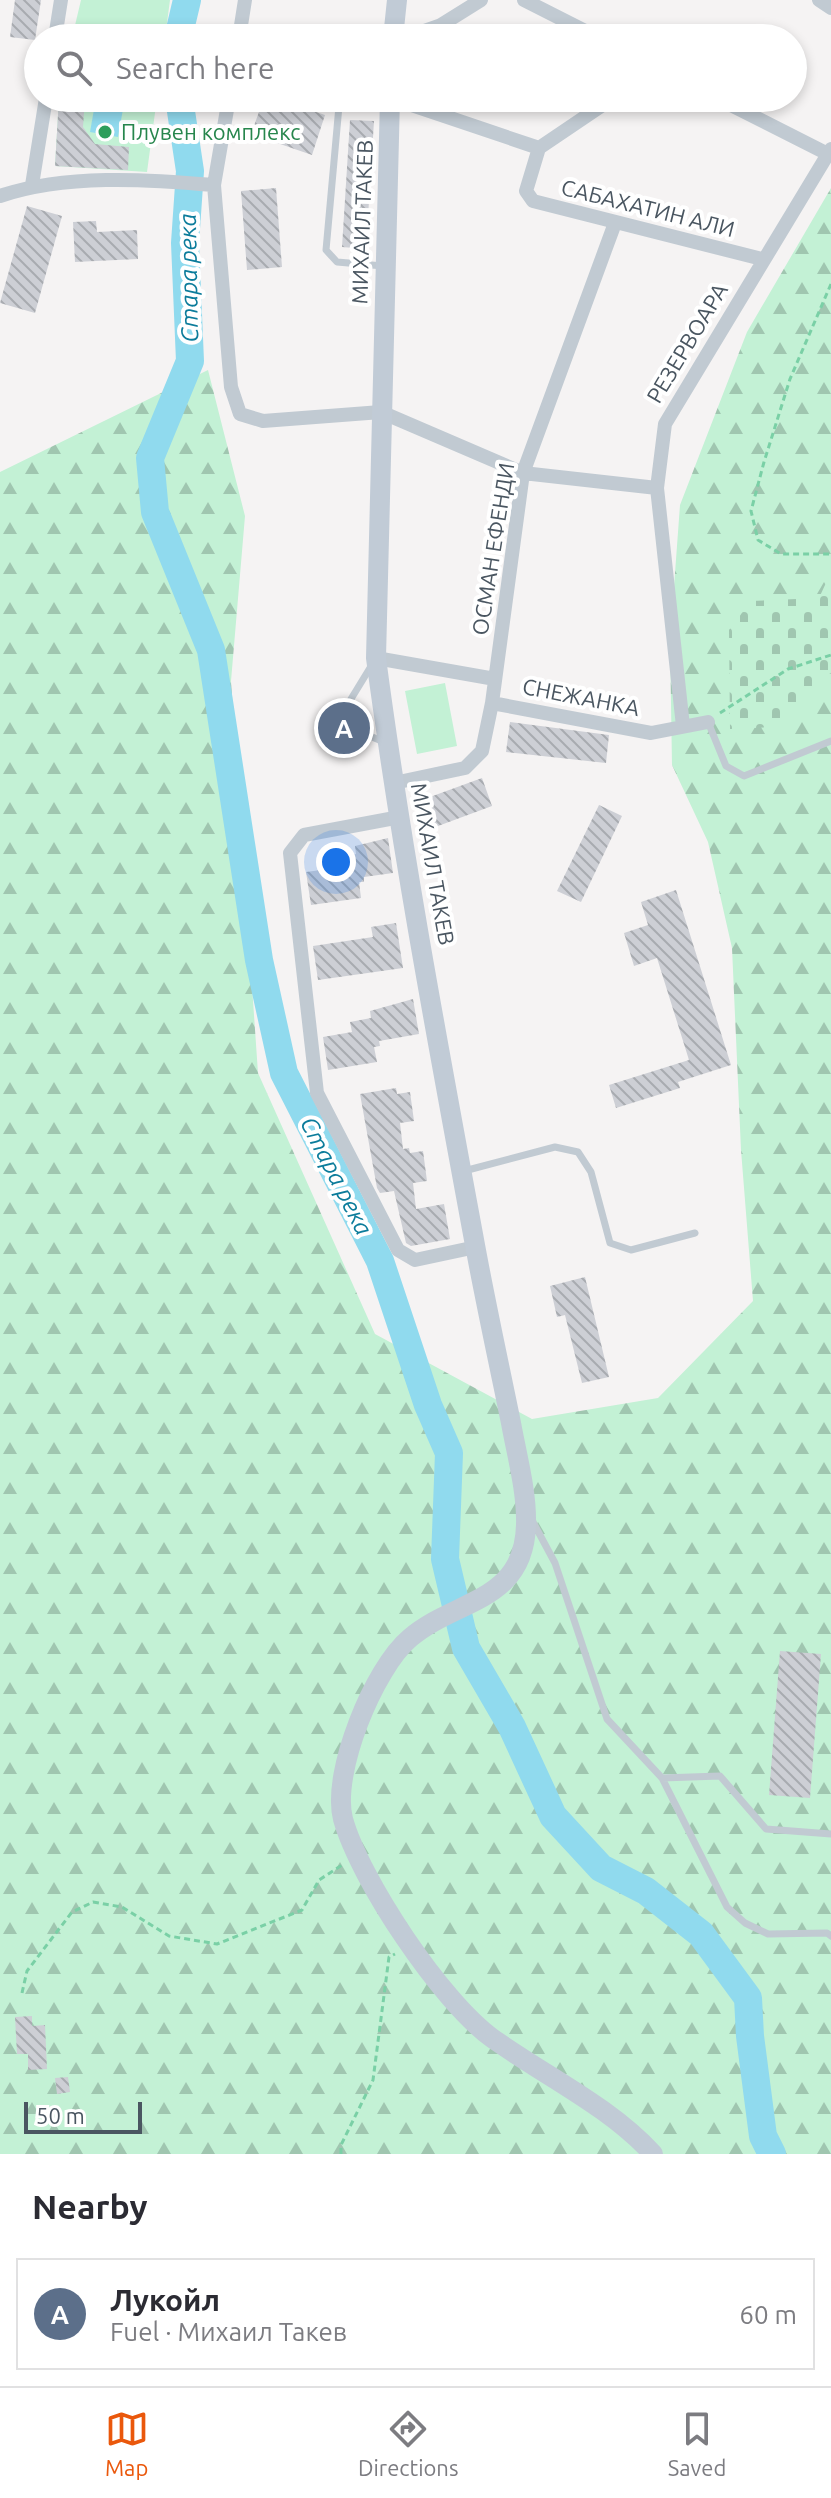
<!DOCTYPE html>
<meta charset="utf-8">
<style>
:root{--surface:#fff;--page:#f2f2f3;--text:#2b2b33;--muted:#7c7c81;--line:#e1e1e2;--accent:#ea580c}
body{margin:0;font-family:Ubuntu,sans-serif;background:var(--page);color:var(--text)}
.scale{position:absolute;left:24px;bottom:20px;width:118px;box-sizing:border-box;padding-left:8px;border:4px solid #4a5661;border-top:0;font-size:22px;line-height:28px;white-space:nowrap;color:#4a5661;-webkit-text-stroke:6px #fff;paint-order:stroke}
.you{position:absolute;left:336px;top:862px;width:28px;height:28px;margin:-20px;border:6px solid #fff;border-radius:50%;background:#1a73e8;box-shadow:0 0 0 12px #1a73e833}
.badge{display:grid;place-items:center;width:52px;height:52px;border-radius:50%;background:var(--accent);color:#fff;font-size:26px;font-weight:700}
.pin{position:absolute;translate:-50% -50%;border:4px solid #fff;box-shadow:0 2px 8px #0006}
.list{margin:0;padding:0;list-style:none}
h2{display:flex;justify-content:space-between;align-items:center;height:104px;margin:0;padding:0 32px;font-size:34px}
h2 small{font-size:26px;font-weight:400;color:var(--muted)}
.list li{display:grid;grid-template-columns:52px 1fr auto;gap:24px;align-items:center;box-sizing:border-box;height:112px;margin:0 16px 16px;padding:0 16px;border:2px solid var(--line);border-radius:0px}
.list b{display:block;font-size:30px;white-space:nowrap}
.list p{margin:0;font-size:26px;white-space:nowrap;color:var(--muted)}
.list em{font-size:26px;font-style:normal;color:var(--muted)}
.icon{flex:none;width:44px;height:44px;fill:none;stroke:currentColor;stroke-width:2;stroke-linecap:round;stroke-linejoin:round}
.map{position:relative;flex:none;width:831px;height:2154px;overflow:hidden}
.search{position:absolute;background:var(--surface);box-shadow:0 4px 12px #0003;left:24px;right:24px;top:24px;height:88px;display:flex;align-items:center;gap:20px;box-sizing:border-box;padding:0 28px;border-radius:44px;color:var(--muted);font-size:30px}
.sheet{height:232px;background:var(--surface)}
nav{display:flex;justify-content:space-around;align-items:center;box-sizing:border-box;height:112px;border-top:2px solid var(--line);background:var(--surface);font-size:22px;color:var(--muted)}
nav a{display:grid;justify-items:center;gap:4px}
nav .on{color:var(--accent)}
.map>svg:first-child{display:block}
.forest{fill:url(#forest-firs)}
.cemetery{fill:url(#cemetery-stones)}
.pitch{fill:#c3f1d5}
.water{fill:#90daee}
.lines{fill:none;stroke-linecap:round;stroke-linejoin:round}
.river{stroke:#90daee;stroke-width:28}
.building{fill:url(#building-back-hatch)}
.path{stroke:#7ad0a6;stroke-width:3;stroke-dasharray:6 4;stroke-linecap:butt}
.lane{stroke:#c1cad2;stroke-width:7}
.street{stroke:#c1cad2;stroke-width:14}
.secondary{stroke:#c1cbd6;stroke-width:20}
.leisure-dot{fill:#2e9e5b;stroke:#fff;stroke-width:3}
.labels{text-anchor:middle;stroke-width:8;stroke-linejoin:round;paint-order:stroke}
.leisure-label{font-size:22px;fill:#27864d;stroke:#fff;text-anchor:start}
.street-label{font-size:22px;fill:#4a5661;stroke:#fff}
.water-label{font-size:24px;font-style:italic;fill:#0c7c9b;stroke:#fff}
</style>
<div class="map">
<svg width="831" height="2154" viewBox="0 0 831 2154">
<defs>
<pattern id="forest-firs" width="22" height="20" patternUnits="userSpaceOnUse" patternTransform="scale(2)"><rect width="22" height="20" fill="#c3f1d5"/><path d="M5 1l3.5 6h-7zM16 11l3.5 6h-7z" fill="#a0c6b0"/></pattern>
<pattern id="cemetery-stones" width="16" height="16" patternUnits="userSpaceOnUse" patternTransform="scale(2)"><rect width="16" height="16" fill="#c3f1d5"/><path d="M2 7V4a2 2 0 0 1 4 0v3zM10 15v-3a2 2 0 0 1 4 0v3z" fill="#a0c6b0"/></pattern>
<pattern id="building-back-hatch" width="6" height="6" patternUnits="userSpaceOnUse" patternTransform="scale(2)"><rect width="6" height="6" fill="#cdcfd5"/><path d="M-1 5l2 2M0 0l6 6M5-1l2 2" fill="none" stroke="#a8abb0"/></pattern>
</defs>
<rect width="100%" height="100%" fill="#f5f3f3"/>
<path class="forest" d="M831 188V2154H0V472L208 370 245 516 231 681 258 1073 375 1334 532 1419 658 1398 753 1301 741 1150 732 948 708 842 672 765 670 641 680 505 747 332Z"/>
<path class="cemetery" d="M831 572V672L805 705 776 727 730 729 729 630 751 601 819 598Z"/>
<path class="pitch" d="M81 0H170L165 38H72Z
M59 98H157L147 172 55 166Z
M445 683 457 746 417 754 405 691Z"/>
<path class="water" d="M96 98H125L118 137 90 132Z"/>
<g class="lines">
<path class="river" d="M178 38 187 0
M179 98 190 171 185 243 190 361 150 458 155 512 211 650 259 960 284 1073 380 1261 428 1405 449 1453 445 1559 466 1648 512 1727 553 1816 601 1868 646 1891 701 1934 748 1998 750 2036 763 2136 772 2154"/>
</g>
<path class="building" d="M15 0H41L35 40 10 37Z
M59 98H85L83 127 95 144 129 147 128 170 55 166Z
M264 98H275L325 115 312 155 251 134Z
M350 120 374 121 366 249 342 247Z
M276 188 282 267 247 270 241 191Z
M27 206 62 216 35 313 0 303Z
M96 221 97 232 137 230 138 259 75 262 73 222Z
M510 722 609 735 606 763 506 752Z
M482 778 492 806 430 829 419 801Z
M599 805 622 816 581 902 557 891Z
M388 838 393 873 364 877V882H359L361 898 311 905 306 872 336 868 334 857 356 854 355 846Z
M676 890 731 1065 678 1082 680 1088 616 1108 609 1085 689 1060 657 958 634 966 624 933 648 925 641 902Z
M396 923 403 968 318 980 313 946 373 937 371 927Z
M413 999 419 1034 379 1041 380 1046 374 1047 377 1062 328 1070 323 1037 352 1032 350 1022 371 1018 370 1011Z
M396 1088 397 1094 410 1092 414 1121 400 1123 403 1149 409 1148 410 1153 423 1151 427 1181 413 1183 416 1209 444 1204 450 1239 411 1246 406 1243 394 1191 380 1193 377 1188 360 1094Z
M585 1277 609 1377 582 1383 565 1315 557 1317 550 1286Z
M780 1651 821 1654 810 1798 769 1795Z
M32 2016V2026L45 2025 47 2069 28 2070V2054H17L15 2017Z
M68 2077 70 2092 57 2094 55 2078Z"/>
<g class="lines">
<path class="path" d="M831 284 790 379 764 462 751 511 758 540 781 554H831
M720 713 788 669 831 655
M22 1993 27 1971 72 1912 93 1902 122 1907 169 1936 217 1944 302 1910 319 1880 342 1865
M341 2154V2145L373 2080 389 1957 395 1954"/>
<path class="lane" d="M383 266 337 262 326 250 339 106 389 109
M373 663 351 699 358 731 384 742
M708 722 726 766 744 776 831 741
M464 1171 555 1147 578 1152 591 1172 610 1243 631 1250 695 1233
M533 1522 555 1563 607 1719 662 1778 727 1907 745 1923 768 1934 827 1933 831 1936
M662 1778 720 1776 766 1829 831 1834"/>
<path class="street" d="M524 0 599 38
M819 0 831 8
M55 38 61 0
M239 38 245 0
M404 38 441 25 481 0
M229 98 214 185 231 387 240 414 263 421 381 412 523 473 657 488
M391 98 539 148 613 98
M717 98 828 154
M539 148 526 191 533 201 762 259
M32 185 46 98
M0 196C65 174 146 179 214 185
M376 658 495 679
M492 703 651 733 708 722
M683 726 657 488 665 424 831 149
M394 783 465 768 482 751 492 703 523 473 615 223
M400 817 304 835 290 853 317 1093 398 1250 415 1260 476 1247"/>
<path class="secondary" d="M393 38 397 0
M390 98 376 658C402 854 439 1050 475 1245 486 1305 499 1364 511 1423 517 1456 527 1492 526 1525 524 1603 455 1599 410 1638 374 1668 331 1773 343 1819 360 1880 441 2001 492 2038 545 2076 609 2106 653 2154"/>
</g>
<circle class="leisure-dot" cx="105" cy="132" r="8"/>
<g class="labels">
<g class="leisure-label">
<text x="121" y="140">Плувен комплекс</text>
</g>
<g class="street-label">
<text transform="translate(648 208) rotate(14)" y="8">САБАХАТИН АЛИ</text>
<text transform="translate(362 222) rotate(-88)" y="8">МИХАИЛ ТАКЕВ</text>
<text transform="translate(687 343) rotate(-59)" y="8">РЕЗЕРВОАРА</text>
<text transform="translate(493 549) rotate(-81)" y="8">ОСМАН ЕФЕНДИ</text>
<text transform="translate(581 697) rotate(11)" y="8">СНЕЖАНКА</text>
<text transform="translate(433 864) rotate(80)" y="8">МИХАИЛ ТАКЕВ</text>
</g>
<g class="water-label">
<text transform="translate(189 278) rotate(-91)" y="8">Стара река</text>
<text transform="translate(336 1176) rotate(63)" y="8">Стара река</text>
</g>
</g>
</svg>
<div class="scale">50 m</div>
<div class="you"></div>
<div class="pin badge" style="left:344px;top:728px;background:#5c6f8a">A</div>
<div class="search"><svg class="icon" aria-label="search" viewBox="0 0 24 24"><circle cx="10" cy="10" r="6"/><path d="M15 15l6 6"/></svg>Search here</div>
</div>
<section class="sheet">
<h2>Nearby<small></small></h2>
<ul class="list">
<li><span class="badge" style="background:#5c6f8a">A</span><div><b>Лукойл</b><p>Fuel · Михаил Такев</p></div><em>60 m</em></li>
</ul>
</section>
<nav>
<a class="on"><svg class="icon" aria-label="map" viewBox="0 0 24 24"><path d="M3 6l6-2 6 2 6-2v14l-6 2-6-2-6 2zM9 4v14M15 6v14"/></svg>Map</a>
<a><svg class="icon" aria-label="directions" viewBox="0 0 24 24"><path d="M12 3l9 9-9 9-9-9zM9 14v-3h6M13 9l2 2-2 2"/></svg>Directions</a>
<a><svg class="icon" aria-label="saved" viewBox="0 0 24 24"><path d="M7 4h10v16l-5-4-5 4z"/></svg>Saved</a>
</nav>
